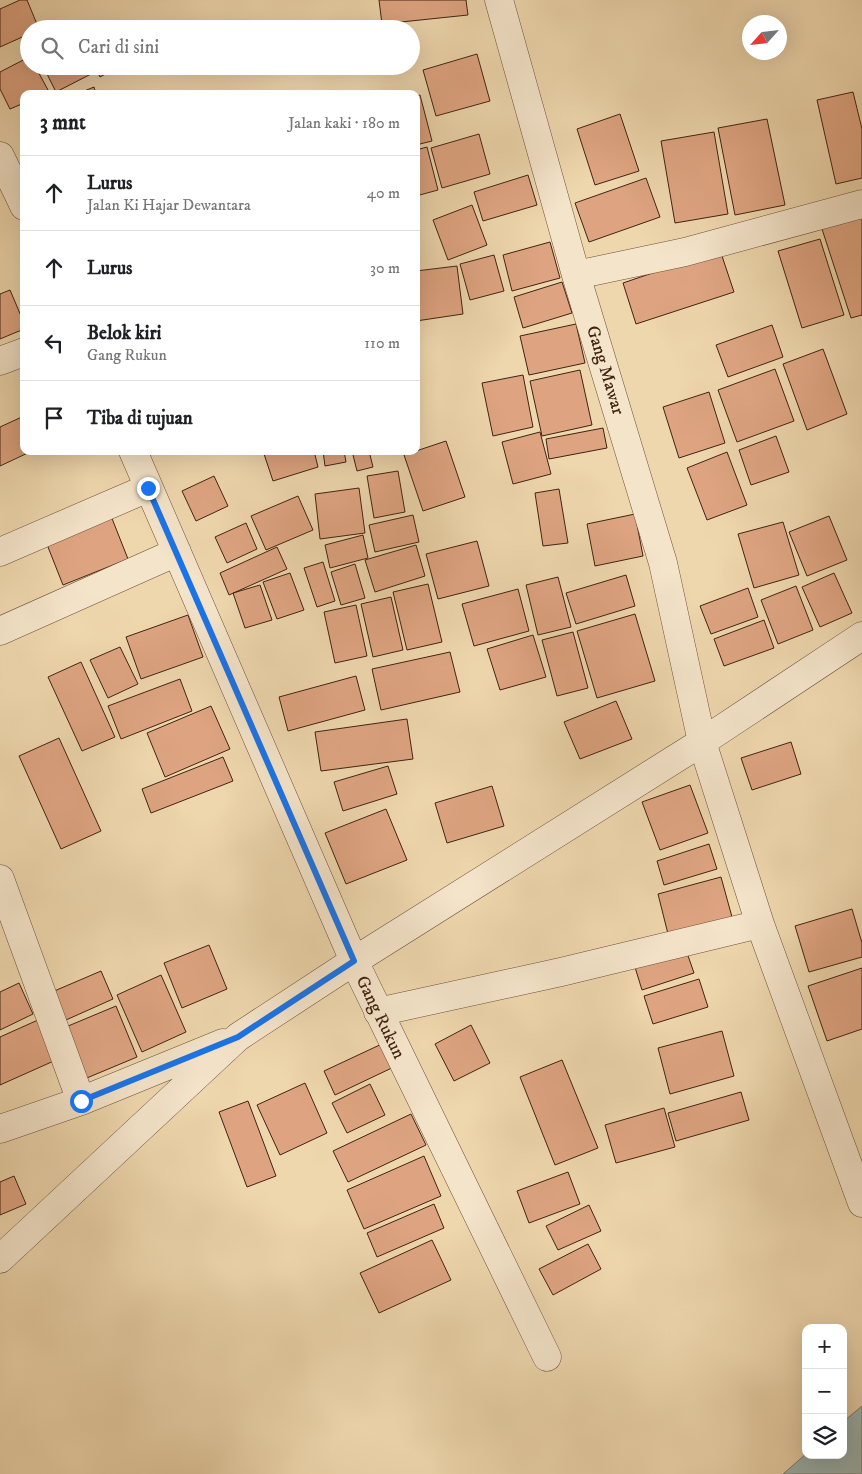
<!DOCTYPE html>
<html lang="id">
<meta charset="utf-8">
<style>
:root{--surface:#fff;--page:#f2f2f2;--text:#202124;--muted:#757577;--line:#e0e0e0}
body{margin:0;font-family:"IM FELL DW Pica",serif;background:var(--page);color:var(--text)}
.controls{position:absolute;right:15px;bottom:15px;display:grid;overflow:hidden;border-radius:10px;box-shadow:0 5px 20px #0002}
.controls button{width:45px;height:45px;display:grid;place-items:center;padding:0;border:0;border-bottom:1px solid var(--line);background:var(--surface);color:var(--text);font:25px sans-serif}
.compass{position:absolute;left:742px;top:15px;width:45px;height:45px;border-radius:50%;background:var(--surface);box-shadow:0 5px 20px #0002;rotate:243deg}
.stop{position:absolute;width:15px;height:15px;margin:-11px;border:4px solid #1a73e8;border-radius:50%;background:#fff}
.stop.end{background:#1a73e8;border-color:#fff;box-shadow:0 1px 5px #0008}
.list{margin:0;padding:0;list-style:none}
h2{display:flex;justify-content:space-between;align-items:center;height:65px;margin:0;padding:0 20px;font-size:21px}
h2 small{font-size:16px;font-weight:400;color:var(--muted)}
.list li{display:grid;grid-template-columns:32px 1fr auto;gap:15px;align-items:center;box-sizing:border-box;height:75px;padding:0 20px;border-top:1px solid var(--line)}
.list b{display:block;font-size:19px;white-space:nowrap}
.list p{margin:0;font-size:16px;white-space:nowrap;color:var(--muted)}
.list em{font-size:16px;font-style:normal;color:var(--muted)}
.icon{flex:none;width:28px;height:28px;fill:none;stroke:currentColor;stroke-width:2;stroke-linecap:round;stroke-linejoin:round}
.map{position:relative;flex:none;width:862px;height:1474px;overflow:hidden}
.search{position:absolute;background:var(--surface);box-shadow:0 5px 20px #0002;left:20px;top:20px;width:400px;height:55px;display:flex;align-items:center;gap:12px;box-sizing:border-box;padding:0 18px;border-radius:28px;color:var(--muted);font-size:19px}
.panel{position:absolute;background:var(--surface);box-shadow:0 5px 20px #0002;left:20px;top:90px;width:400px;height:365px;border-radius:10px}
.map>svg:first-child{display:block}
.water{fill:#9db7b4;stroke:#787c73}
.building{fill:#dea481;stroke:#412312}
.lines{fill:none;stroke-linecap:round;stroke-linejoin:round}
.minor-casing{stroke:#6c5039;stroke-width:29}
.minor{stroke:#f4e4ca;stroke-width:28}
.route{stroke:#1a73e8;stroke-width:6}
.labels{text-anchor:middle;stroke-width:4.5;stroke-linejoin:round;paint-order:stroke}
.street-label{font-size:18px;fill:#412312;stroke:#f4e4ca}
</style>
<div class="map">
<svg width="862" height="1474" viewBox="0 0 862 1474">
<rect width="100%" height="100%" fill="#eed6ad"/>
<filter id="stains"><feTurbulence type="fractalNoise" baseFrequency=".004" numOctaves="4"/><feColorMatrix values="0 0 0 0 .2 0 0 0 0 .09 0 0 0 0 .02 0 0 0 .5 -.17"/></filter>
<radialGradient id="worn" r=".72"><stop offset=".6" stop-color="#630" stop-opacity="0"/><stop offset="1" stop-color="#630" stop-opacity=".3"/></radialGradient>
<path class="water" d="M862 1406V1474H783L806 1454 843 1455V1422Z"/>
<path class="building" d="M20 0H27L39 29H29V34L0 47V9Z
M379 0H466L468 15 382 24Z
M477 54 490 101 436 116 423 70Z
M29 57V66H35L48 90 41 94H24V103L10 109 0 89V72Z
M43 66H87L91 74 56 92Z
M95 66H120L100 77Z
M94 87 96 94H77Z
M853 92 862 129V178L836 184 817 100Z
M420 95 432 141 416 145V96Z
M620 114 639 171 595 185 577 129Z
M767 119 785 205 735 215 718 128Z
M714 132 728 214 675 223 661 141Z
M479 134 490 174 442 188 431 148Z
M427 147 438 190 416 196V150Z
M528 175 537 205 483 221 474 192Z
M646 178 660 217 589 242 575 203Z
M472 205 487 245 448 260 433 220Z
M862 213V315L851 318 821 226Z
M820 239 844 315 802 328 778 251Z
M550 242 560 278 512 291 503 255Z
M720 250 734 292 636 324 623 283Z
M494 255 504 291 470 300 460 264Z
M457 266 463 314 416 321V271Z
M562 282 572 313 523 328 514 297Z
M10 290 24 323V329L0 339V294Z
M576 324 585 363 529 375 520 336Z
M772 325 783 357 728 377 716 345Z
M823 349 847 414 807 430 783 364Z
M775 369 794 421 737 442 718 390Z
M580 370 592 425 542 436 530 381Z
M523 375 533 427 493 436 482 383Z
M709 392 725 443 679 458 663 407Z
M24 416V451H32L0 466V427Z
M603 428 607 448 549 459 546 439Z
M540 432 551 474 513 484 502 442Z
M776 436 789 472 751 485 739 450Z
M446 441 465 497 423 511 404 455Z
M263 451H314L318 467 273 481Z
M323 451H344L346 462 325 466Z
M352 451H369L373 467 357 471Z
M727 452 747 505 707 520 687 468Z
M398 471 405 512 374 518 367 476Z
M214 476 228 506 196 521 182 491Z
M359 488 365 533 320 539 315 494Z
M559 489 568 543 543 546 535 493Z
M298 496 313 530 266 550 251 516Z
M635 514 643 556 595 566 587 524Z
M413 515 419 542 375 552 369 525Z
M111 516 128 559 63 585 46 542Z
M829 516 847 560 807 576 789 532Z
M783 522 799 575 754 588 738 534Z
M246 523 257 549 227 563 215 537Z
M363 535 368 558 330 568 325 545Z
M477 541 489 586 438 599 426 554Z
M416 545 425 576 375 592 365 560Z
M277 547 287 569 229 595 220 573Z
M323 562 335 601 317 607 304 568Z
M355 564 365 598 341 605 331 572Z
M290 573 304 610 277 619 263 582Z
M834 573 852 613 820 627 802 587Z
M626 575 635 606 576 624 566 593Z
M558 577 571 627 538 635 526 585Z
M428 584 442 642 407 650 393 592Z
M260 585 272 620 245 628 233 593Z
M796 586 813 630 778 644 761 600Z
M748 588 758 617 711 634 700 606Z
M518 589 529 631 474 646 462 604Z
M391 597 403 650 373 657 361 604Z
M356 605 367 656 335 663 324 612Z
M635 614 655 681 597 698 577 631Z
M188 615 203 657 141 679 126 637Z
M764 620 774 648 724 666 714 639Z
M573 632 588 688 557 696 542 640Z
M533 635 546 677 500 690 487 649Z
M120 647 138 684 108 698 90 660Z
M450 652 460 692 381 710 372 669Z
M81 662 115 737 82 751 48 677Z
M356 676 365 710 288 731 279 697Z
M180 679 192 711 121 739 108 706Z
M616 701 632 739 580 759 564 722Z
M211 706 230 749 165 777 147 733Z
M407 719 413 759 321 771 315 732Z
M59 738 101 831 61 849 19 756Z
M791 742 801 774 752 790 741 758Z
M223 757 233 781 151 813 142 789Z
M388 766 397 794 343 811 334 782Z
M690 785 708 833 660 850 642 802Z
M492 786 504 826 447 843 435 803Z
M386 809 407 860 346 884 325 833Z
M709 844 717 869 664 885 657 861Z
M721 877 732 917 668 934 658 894Z
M852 909 862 943V957L809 972 795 926Z
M209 945 227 989 182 1008 164 963Z
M685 947 694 973 642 990 634 964Z
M862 968V1029L827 1041 808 986Z
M101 971 113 999 57 1024 45 995Z
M161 975 186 1032 142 1052 117 995Z
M699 979 708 1007 653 1024 644 996Z
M19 983 33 1014 0 1030V992Z
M116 1006 137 1057 82 1080 61 1029Z
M38 1020 56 1060 0 1085V1037Z
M471 1025 490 1063 454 1081 435 1044Z
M722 1031 734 1076 670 1094 658 1048Z
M386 1042 398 1065 335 1095 324 1071Z
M562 1060 598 1148 555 1165 520 1077Z
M305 1083 327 1133 280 1155 257 1105Z
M370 1084 385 1115 347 1133 332 1103Z
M741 1092 749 1120 676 1141 668 1113Z
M248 1101 276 1176 247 1187 219 1112Z
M664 1108 675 1147 616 1163 605 1125Z
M411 1114 426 1145 348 1182 333 1151Z
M424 1156 441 1196 364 1229 347 1190Z
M568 1172 580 1204 529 1223 517 1191Z
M14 1176 26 1204 0 1215V1182Z
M434 1204 444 1228 377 1257 367 1233Z
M589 1205 601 1231 558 1250 546 1226Z
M432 1240 451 1280 379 1313 360 1273Z
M588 1244 601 1269 553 1295 539 1269Z"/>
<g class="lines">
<defs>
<path id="minor" d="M0 156 24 206
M576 275 685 252 862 204
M0 361 24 352
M133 451 354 961 547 1357
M0 552 148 488
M0 631 177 552
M862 636 702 742 760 924 862 1203
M0 879 81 1101
M378 1012 561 972 760 924
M0 1129 81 1101 223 1043
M0 1259 238 1037 354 961 702 742 663 563 576 275 499 0"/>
</defs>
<use href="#minor" class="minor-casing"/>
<use href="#minor" class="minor"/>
</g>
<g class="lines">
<path class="route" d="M81 1101 238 1037 354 961 148 488"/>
</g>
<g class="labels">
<g class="street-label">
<text transform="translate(606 370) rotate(73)" y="6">Gang Mawar</text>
<text transform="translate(381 1017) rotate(64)" y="6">Gang Rukun</text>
</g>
</g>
<rect width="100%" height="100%" filter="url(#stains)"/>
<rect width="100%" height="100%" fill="url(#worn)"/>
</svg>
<div class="controls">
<button>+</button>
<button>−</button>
<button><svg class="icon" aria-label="layers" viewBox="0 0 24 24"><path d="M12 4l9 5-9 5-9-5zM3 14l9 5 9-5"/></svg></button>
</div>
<svg class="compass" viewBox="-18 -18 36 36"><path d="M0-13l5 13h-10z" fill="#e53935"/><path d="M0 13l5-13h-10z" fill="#757577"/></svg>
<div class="stop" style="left:81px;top:1101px"></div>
<div class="stop end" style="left:148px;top:488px"></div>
<div class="search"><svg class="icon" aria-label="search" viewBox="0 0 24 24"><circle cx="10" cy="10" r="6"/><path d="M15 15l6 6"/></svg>Cari di sini</div>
<section class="panel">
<h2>3 mnt<small>Jalan kaki · 180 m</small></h2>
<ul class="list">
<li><svg class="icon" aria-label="ahead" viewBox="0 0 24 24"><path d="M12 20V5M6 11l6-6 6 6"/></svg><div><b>Lurus</b><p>Jalan Ki Hajar Dewantara</p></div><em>40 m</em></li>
<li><svg class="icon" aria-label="ahead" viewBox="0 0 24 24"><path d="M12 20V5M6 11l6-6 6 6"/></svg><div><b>Lurus</b></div><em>30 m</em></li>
<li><svg class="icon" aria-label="left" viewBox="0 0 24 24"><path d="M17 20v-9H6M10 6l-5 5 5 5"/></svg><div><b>Belok kiri</b><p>Gang Rukun</p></div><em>110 m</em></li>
<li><svg class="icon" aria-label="arrive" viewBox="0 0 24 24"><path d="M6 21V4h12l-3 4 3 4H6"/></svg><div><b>Tiba di tujuan</b></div></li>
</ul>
</section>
</div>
